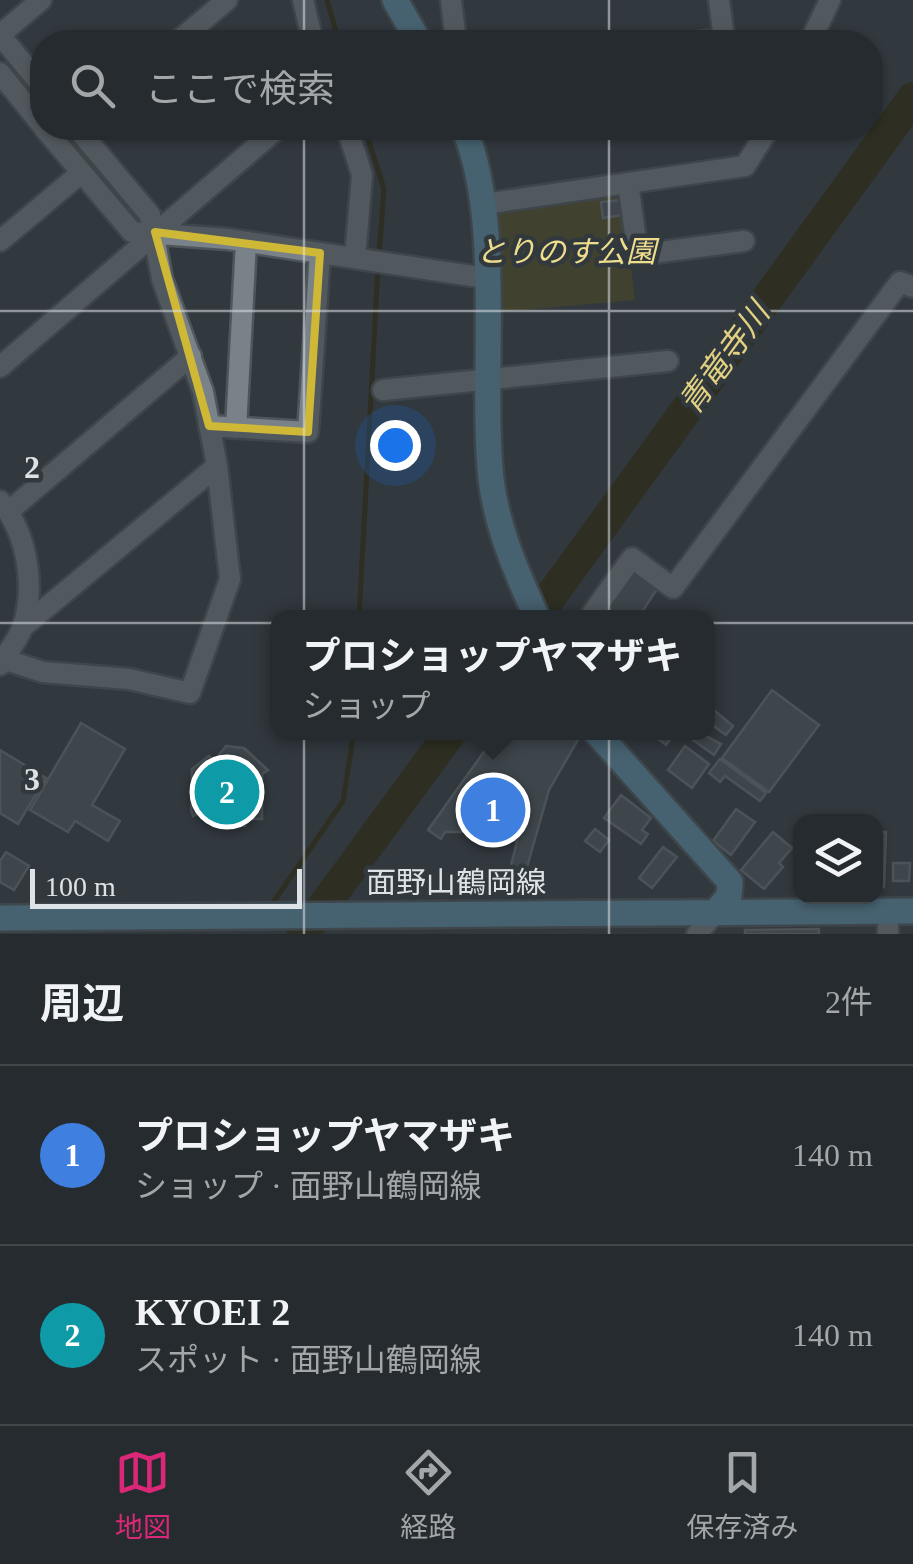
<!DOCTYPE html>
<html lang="ja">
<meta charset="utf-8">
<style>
:root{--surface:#252b2e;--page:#31373a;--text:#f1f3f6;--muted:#a3a7aa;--line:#42474a;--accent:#db2777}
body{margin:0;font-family:"Times New Roman","Noto Sans JP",serif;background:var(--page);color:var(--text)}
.controls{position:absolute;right:30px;bottom:30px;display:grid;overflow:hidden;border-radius:20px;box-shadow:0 2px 8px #0004}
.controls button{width:90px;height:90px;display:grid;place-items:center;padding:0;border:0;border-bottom:2px solid var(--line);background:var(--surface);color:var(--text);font:50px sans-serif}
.scale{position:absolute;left:30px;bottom:25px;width:272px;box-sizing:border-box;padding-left:10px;border:5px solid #dde2e6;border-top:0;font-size:28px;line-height:35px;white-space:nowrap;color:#dde2e6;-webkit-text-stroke:8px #31393e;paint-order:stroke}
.you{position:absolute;left:395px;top:445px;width:35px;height:35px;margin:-25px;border:8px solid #fff;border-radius:50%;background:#1a73e8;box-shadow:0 0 0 15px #1a73e833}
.badge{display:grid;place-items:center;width:65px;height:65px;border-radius:50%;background:var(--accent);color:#fff;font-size:32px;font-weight:700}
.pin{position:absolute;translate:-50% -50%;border:5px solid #fff;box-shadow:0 2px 10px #0006}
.popup{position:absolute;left:270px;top:610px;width:445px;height:130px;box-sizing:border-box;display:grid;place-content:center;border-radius:20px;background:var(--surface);filter:drop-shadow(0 2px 8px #0005);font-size:32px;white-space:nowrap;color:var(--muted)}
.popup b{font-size:38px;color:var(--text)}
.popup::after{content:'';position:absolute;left:50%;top:100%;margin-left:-20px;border:20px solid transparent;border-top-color:var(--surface)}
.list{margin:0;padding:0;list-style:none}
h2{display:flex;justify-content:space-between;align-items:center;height:130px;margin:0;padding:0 40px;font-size:42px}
h2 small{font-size:32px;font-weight:400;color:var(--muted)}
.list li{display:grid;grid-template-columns:65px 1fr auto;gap:30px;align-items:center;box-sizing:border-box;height:180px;padding:0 40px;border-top:2px solid var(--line)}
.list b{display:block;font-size:38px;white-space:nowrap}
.list p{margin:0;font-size:32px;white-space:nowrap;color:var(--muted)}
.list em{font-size:32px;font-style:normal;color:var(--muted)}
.icon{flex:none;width:55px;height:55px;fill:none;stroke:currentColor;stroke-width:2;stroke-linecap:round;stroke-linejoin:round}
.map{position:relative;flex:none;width:913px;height:934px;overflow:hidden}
.search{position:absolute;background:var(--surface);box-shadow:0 2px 8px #0004;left:30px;right:30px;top:30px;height:110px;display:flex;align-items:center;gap:25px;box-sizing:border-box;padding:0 35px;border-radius:40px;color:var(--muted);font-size:38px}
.sheet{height:490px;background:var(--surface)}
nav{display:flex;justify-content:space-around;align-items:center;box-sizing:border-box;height:140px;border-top:2px solid var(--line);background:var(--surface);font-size:28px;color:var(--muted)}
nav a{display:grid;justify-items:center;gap:5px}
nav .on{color:var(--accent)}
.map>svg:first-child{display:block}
.green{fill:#564d1e}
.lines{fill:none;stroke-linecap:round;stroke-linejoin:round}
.stream{stroke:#2c2400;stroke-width:5}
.river{stroke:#2c2400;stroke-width:32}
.building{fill:#4f585d;stroke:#6a7379;stroke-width:2.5}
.street-casing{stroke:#4f565b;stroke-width:25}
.secondary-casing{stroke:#4f565b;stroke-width:30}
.street{stroke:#798288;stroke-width:20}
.secondary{stroke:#5f92aa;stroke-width:25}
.marked{fill:none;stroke:#d0b837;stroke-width:8;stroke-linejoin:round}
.grid{fill:none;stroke:#dde2e6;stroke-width:2.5;stroke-opacity:0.55}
.labels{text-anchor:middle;stroke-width:9;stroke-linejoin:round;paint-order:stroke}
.park-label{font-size:30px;font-style:italic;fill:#eddd8c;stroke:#31393e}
.street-label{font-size:30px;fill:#dde2e6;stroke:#31393e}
.water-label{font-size:32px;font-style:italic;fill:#e1d180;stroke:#31393e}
.grid-label{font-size:32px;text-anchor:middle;font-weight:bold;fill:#dde2e6;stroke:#31393e;stroke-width:9;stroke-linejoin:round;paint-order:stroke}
</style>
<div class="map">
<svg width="913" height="934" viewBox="0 0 913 934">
<rect width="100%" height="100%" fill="#31393e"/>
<path class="green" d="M54 128H65L142 221 139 225Z
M616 195 624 210 635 300 499 312 497 213 502 206Z"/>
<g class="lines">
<path class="stream" d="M327 0 339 42
M365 128 384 189 379 255
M359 618 378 266
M270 907 343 801 354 732"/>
<path class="river" d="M535 618 913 98
M303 934 451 732"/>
</g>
<path class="building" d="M620 200 623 215 603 218 601 202Z
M631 571 657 589 638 618H598Z
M772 690 819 725 769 792 722 758Z
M714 710 733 726 726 735 708 722Z
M81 723 125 749 92 805 120 821 108 841 75 821 68 832 30 810Z
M498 732H572L579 738 549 790 521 888H505L517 842 506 832H445L441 839 428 830Z
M649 732H675L666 745Z
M698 732 721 744 714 755 693 740Z
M226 746 244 748 268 770 262 774V819H245V826L220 825V821L205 820 202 812 193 816 191 810 192 769 209 756 214 761Z
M685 746 709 764 692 788 668 770Z
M0 750 46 778 18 824 0 813Z
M720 759 766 793 760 801 725 776 720 782 709 773Z
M621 795 651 818 642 830 648 834 641 844 604 818Z
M736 809 755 822 731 855 713 841Z
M595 829 609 840 600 852 585 841Z
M773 832 792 848 779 863 783 867 764 889 741 870Z
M876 832H886L884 887H876Z
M663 847 677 857 652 888 639 878Z
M6 852 29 866 14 890 0 882V861Z
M893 863H910L909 881H893Z
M819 929V934H745V930Z"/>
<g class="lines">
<defs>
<path id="street" d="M41 0 0 35 42 86
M303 0 313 42
M451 0 456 42
M177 42 227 0
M699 42 724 39 719 0
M810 42 830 0
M0 73 42 125
M44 128 132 232 228 239 485 278
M347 128 362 175 355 258
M628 183 638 255 744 241
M484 204 745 166 769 128
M0 241 81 173
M0 367 278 128
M383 390 668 361
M209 426 308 432 320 253
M236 428 246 242
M0 501C27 533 35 583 24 623 20 638 7 652 0 665
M9 511 191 356
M589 618 632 558 673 588 900 282 913 287
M24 626 217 466
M0 658 43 672 129 679 190 693 230 579 217 466 203 392 162 279 150 215 77 128
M697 934 714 914
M888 934V911"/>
<path id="secondary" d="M395 0 419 42
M464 128C504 224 480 373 491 479 497 529 517 573 537 618
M596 732 730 882 729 896 714 914
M0 918 913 911"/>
</defs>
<use href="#street" class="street-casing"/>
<use href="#secondary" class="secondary-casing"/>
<use href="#street" class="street"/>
<use href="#secondary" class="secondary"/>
</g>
<path d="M0 0H913V934H0ZM155 232 320 253 308 432 209 426Z" fill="#31393e" fill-opacity=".55" fill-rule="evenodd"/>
<path class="marked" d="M155 232 320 253 308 432 209 426Z"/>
<path class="grid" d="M304 0V42M609 0V42M304 128V934M609 128V934M0 311H913M0 623H913"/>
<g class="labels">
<g class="park-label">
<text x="566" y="262">とりのす公園</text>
</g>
<g class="street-label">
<text x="456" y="893">面野山鶴岡線</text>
</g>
<g class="water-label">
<text transform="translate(724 358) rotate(-54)" y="11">青竜寺川</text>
</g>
</g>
<g class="grid-label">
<text x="32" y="478">2</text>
<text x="32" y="790">3</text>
</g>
</svg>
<div class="controls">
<button><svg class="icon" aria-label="layers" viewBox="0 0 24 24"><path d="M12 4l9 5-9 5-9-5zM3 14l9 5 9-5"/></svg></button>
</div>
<div class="scale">100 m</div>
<div class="you"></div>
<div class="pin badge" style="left:493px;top:810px;background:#3f7fe0">1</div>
<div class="popup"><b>プロショップヤマザキ</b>ショップ</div>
<div class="pin badge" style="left:227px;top:792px;background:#0f9aa8">2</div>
<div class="search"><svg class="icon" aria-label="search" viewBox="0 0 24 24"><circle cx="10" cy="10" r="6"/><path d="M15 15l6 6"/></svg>ここで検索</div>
</div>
<section class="sheet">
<h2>周辺<small>2件</small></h2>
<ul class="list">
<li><span class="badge" style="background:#3f7fe0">1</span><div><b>プロショップヤマザキ</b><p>ショップ · 面野山鶴岡線</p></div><em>140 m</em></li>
<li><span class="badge" style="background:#0f9aa8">2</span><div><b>KYOEI 2</b><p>スポット · 面野山鶴岡線</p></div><em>140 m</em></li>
</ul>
</section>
<nav>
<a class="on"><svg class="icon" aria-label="map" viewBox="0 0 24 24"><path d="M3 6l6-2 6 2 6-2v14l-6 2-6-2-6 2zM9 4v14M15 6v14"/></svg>地図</a>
<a><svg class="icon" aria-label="directions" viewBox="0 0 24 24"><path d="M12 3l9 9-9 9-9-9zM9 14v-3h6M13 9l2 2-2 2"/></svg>経路</a>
<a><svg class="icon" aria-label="saved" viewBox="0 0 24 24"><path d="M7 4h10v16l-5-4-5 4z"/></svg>保存済み</a>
</nav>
